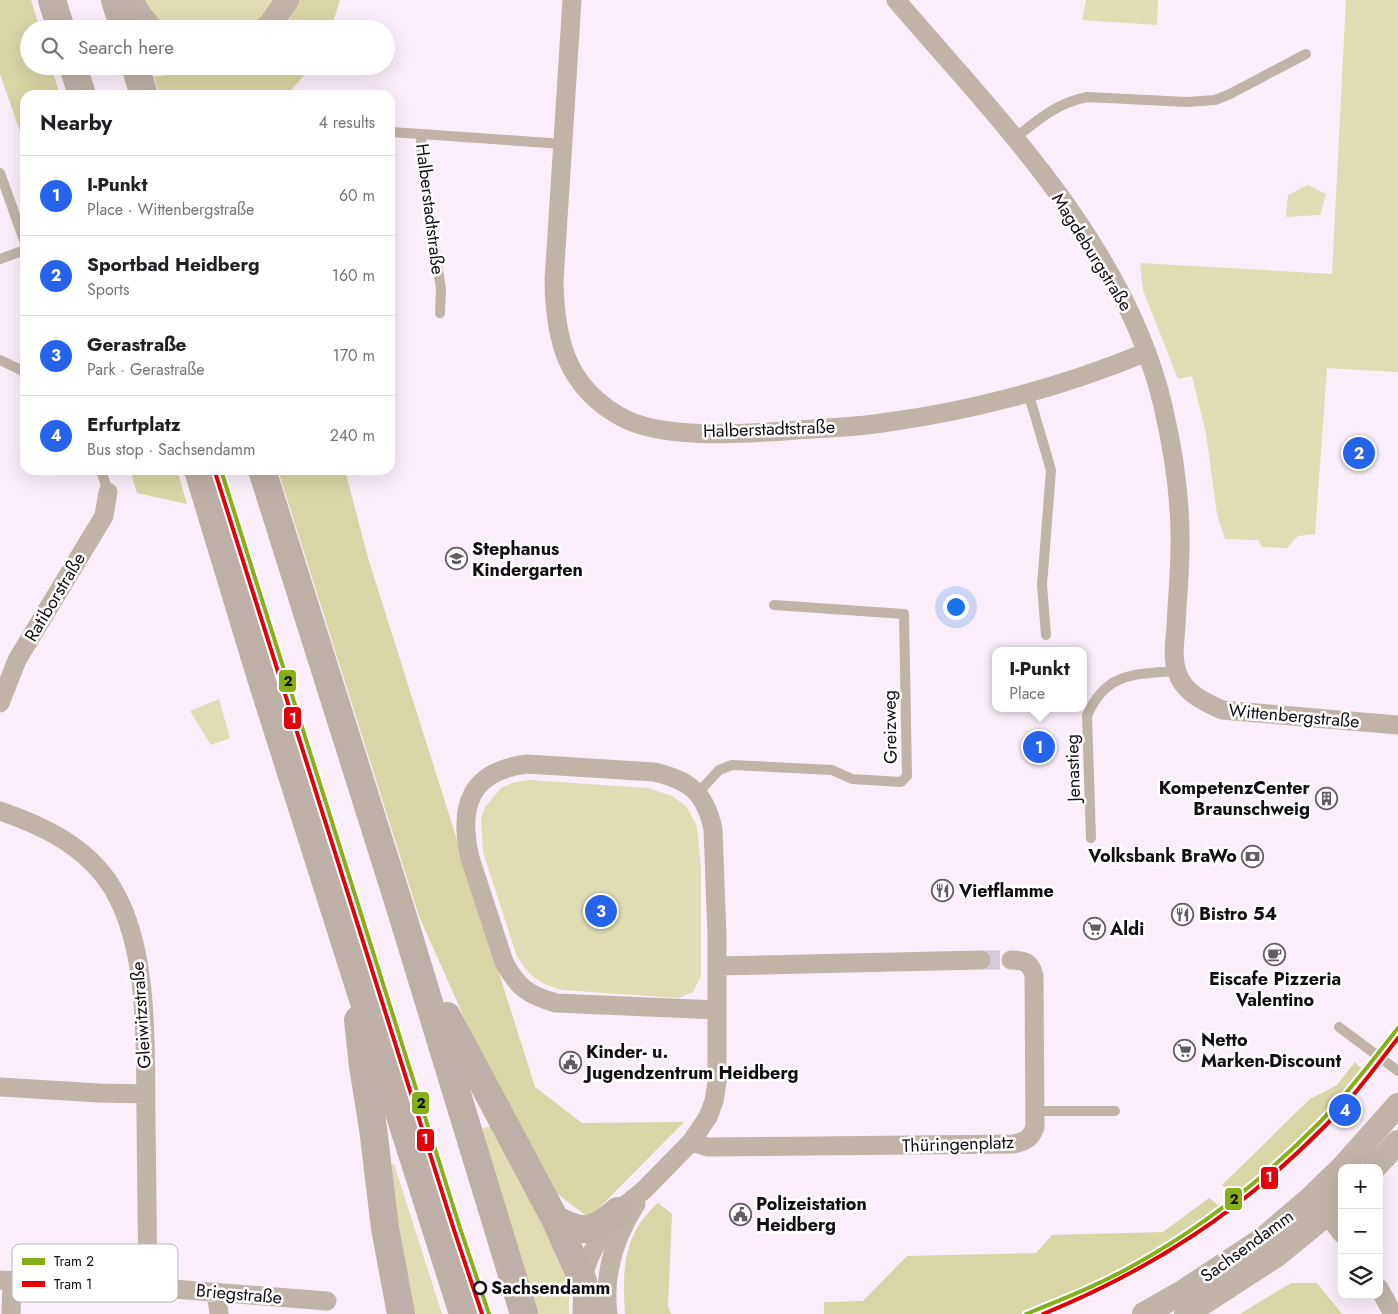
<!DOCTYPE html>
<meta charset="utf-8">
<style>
:root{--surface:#fff;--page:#f6f6f6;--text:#202124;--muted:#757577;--line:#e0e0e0;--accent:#2563eb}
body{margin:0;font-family:Jost,sans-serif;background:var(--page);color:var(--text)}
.controls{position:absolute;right:15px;bottom:15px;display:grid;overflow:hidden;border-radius:10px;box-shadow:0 5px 20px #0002}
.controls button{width:45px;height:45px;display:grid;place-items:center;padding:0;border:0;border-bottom:1px solid var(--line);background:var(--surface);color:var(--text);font:25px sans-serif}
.you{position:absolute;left:955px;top:606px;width:18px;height:18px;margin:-12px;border:4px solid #fff;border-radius:50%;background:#1a73e8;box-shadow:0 0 0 8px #1a73e833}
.badge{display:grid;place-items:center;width:32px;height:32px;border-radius:50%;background:var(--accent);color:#fff;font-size:16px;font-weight:700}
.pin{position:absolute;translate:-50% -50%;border:2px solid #fff;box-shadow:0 1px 5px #0006}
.popup{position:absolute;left:992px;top:647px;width:95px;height:65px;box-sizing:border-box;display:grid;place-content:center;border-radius:10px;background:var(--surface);filter:drop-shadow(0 1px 4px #0005);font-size:16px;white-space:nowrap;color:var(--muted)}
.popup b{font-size:19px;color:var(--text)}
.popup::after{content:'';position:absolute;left:50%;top:100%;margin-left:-10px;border:10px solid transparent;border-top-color:var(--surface)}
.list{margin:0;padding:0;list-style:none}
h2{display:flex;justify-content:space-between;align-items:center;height:65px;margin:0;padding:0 20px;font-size:21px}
h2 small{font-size:16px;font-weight:400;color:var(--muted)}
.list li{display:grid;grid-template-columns:32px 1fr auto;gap:15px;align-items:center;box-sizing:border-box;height:80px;padding:0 20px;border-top:1px solid var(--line)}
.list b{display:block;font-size:19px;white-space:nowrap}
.list p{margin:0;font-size:16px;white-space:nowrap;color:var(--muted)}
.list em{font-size:16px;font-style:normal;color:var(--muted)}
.icon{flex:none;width:28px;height:28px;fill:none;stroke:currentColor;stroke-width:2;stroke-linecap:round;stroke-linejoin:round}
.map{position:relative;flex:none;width:1398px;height:1314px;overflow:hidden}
.search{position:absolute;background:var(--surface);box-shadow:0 5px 20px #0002;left:20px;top:20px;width:375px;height:55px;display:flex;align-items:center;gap:12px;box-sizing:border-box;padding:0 18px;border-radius:28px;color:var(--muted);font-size:19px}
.panel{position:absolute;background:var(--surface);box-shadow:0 5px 20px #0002;left:20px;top:90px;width:375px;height:385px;border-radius:15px}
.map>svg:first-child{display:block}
.green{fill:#e0dcb4}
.forest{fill:#d8d5a6}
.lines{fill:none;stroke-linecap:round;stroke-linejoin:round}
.minor-tunnel{stroke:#d6ccd7;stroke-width:19;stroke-dasharray:19 9;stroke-linecap:butt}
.service{stroke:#c1b3a7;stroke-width:10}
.minor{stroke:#c1b3a7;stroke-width:19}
.tertiary{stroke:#c1b3a7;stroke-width:24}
.trunk{stroke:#c0b2a8;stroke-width:28}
.motorway{stroke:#beb0a7;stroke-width:28}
.tram-1-casing{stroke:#fff;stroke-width:8}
.tram-2-casing{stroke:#fff;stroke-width:8}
.tram-1{stroke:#87af19;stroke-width:4}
.tram-2{stroke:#e3000b;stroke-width:4}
.stop-dot{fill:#fff;stroke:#130d14;stroke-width:2.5}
.labels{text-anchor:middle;stroke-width:5;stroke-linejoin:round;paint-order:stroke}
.street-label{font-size:18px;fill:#130d14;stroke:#fff}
.poi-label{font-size:18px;font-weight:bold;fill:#130d14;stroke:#fff;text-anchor:start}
.stop-label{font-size:18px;font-weight:bold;fill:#130d14;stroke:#fff;text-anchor:start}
.key{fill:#fff;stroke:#b8b6b8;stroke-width:1}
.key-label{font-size:14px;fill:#130d14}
.line-badge{stroke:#fff;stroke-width:2}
.badge-label{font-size:14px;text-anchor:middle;font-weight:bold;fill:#fff}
.pale-badge-label{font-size:14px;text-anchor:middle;font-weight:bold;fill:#111}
</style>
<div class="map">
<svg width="1398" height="1314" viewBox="0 0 1398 1314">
<rect width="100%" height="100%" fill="#f9eef9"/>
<path class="green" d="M140 0H274L263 17 248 29H164L157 23Z
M1086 0H1158L1157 25 1082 20Z
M1346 0H1398V372L1327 368 1315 534 1298 536 1287 548 1262 547 1258 540 1225 539 1217 514 1206 433 1192 376 1178 379 1143 290 1140 263 1332 274Z
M1308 185 1326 194 1320 215 1286 217 1288 195Z
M219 699 230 738 211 745 190 711Z
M529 780 648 788 672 796 686 806 697 826 701 868V976L693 992 679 998 562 990C538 983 528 976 516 954L483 852 481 819 485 807 501 788 512 783Z
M492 1125 572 1276 569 1288V1314H537L480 1130Z
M394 1164 442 1314H409L386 1167Z"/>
<path class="forest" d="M0 0H31L40 29H29V66H51L60 95H25V146L0 74Z
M299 0H340L331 29H285Z
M233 66H312L287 95H160L154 77Z
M130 470H177L187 504 137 493Z
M278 470H345L368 558 535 1087 582 1123 684 1122 589 1218 551 1189 475 1042 419 916Z
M1355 1062 1362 1069C1323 1115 1282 1157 1236 1195L1222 1185 1310 1099 1337 1085Z
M1209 1198 1222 1208 1171 1242 1101 1283 1029 1314H824V1302L863 1301 907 1256 1036 1253 1052 1235 1163 1232Z
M658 1203 672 1214 668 1306 671 1314H625C622 1270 623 1234 658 1203Z
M1291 1283H1317L1342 1314H1240Z"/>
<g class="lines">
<path class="minor-tunnel" d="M981 960H1011"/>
<path class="service" d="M390 132 421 134
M1015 138C1039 119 1057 103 1087 97L1187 102 1215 100 1228 95 1306 54
M0 173 25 243
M0 259 25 250
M440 313 441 289 422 168 421 134 563 144
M0 360 25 372
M1028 392 1051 470 1042 585 1046 635
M101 470 108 492
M698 793 719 770 732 765 832 770 852 779 901 782 907 776 904 614 774 605
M1091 838 1087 716C1105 672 1135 674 1177 671
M1339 1027 1398 1071
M1035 1111H1115"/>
<path class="minor" d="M572 0 554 281C555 341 567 388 623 418 663 439 739 434 784 431 816 428 849 428 882 423 972 411 1062 387 1147 352
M896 0C999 120 1126 247 1163 406 1174 453 1181 500 1180 548 1180 574 1177 601 1176 626 1175 641 1172 657 1177 672 1184 693 1203 701 1222 710L1398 725
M0 703 17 660 104 516 108 492
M527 764 654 772C689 780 705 792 713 829L717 936V1010L556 1003C528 995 518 988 504 962L470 858C458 806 470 771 527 764Z
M0 811C44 826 88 847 113 889 150 951 145 1049 146 1119 147 1175 147 1231 148 1287
M717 966 981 960
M0 1087 99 1093 146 1094
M691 1142 708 1147 1013 1144C1024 1142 1031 1139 1035 1127L1034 976C1031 962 1024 960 1011 960
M1318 1203 1342 1234
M0 1280 148 1287 327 1301
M1379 1288 1393 1314
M216 1292 219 1314
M11 1314 12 1281
M582 1314 583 1281 585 1270 589 1258 603 1231 618 1211 644 1190 691 1142 708 1117 714 1101 717 1082V1010
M608 1314C603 1275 615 1237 636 1204"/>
<path class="tertiary" d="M265 29 271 24 287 0
M1342 1168 1398 1105
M1374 1168 1398 1142
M583 1281 599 1314
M1144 1314 1181 1293 1263 1239 1313 1196 1342 1168
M1186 1314 1277 1255 1327 1214 1342 1200"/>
<path class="trunk" d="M129 0 138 16 149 29"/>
<path class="motorway" d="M52 0 61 29
M115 0 124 29
M73 66 82 95
M135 66 144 95
M198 470 261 678 463 1314
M262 470 399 904 524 1314
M447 1016 555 1219 583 1281
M358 1020 363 1066 373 1128 385 1228 401 1314
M555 1219C585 1235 593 1232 618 1211"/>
<defs>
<path id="tram-1" d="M221 470 460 1228 489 1314
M1026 1314C1063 1299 1101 1284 1136 1264 1204 1226 1266 1177 1321 1121 1349 1092 1373 1060 1398 1028"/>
<path id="tram-2" d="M215 472 454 1230 482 1314
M1043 1314C1153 1269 1241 1211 1325 1126 1352 1099 1375 1068 1398 1038"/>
</defs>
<use href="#tram-1" class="tram-1-casing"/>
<use href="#tram-2" class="tram-2-casing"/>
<use href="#tram-1" class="tram-1"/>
<use href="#tram-2" class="tram-2"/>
</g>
<defs>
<symbol id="school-ring" viewBox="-11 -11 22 22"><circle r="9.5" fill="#fff" stroke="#645c64" stroke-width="1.5"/><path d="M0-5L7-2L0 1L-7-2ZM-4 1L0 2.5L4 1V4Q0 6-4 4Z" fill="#645c64"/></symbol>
<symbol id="building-ring" viewBox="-11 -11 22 22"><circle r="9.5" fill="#fff" stroke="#645c64" stroke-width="1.5"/><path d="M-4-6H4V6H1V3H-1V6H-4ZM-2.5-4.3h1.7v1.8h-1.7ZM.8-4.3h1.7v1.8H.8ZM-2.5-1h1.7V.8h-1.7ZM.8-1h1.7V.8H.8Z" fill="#645c64"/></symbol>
<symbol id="bank-ring" viewBox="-11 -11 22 22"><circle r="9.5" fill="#fff" stroke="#645c64" stroke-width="1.5"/><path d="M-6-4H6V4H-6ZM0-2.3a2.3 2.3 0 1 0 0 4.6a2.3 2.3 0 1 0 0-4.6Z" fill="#645c64"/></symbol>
<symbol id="restaurant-ring" viewBox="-11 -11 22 22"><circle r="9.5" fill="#fff" stroke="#645c64" stroke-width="1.5"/><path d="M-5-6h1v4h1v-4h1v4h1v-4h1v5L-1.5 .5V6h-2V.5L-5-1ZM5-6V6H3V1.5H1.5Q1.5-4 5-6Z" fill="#645c64"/></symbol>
<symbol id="supermarket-ring" viewBox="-11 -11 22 22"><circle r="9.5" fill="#fff" stroke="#645c64" stroke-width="1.5"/><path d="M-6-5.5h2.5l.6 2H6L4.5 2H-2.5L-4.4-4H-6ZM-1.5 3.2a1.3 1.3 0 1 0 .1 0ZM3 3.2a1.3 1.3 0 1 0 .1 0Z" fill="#645c64"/></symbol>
<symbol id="cafe-ring" viewBox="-11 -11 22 22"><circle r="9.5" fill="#fff" stroke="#645c64" stroke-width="1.5"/><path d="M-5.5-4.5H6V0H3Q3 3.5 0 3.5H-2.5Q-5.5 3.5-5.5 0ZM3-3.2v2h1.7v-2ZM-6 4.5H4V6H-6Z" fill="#645c64"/></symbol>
<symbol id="civic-ring" viewBox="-11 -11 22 22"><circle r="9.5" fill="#fff" stroke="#645c64" stroke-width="1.5"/><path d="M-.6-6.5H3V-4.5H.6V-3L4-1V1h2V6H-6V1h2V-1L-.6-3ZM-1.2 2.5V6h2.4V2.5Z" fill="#645c64"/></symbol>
</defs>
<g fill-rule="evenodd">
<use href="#school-ring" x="444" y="546" width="25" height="25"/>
<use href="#building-ring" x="1314" y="786" width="25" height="25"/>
<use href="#bank-ring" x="1240" y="844" width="25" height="25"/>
<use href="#restaurant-ring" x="930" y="878" width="25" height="25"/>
<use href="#restaurant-ring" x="1170" y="902" width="25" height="25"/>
<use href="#supermarket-ring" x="1082" y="916" width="25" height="25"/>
<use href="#cafe-ring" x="1262" y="942" width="25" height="25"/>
<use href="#supermarket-ring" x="1172" y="1038" width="25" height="25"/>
<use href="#civic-ring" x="558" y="1050" width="25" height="25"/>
<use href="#civic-ring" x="728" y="1202" width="25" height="25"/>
</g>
<circle class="stop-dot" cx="480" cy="1288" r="6"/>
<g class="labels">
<g class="street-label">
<text transform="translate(430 209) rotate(83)" y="6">Halberstadtstraße</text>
<text transform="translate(1092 252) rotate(58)" y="6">Magdeburgstraße</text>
<text transform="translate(769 429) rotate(-2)" y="6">Halberstadtstraße</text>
<text transform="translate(55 597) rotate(-59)" y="6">Ratiborstraße</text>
<text transform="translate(1294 716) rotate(5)" y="6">Wittenbergstraße</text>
<text transform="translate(890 727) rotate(-91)" y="6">Greizweg</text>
<text transform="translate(1073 768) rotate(-92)" y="6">Jenastieg</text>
<text transform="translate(141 1015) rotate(-94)" y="6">Gleiwitzstraße</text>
<text transform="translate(958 1144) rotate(-2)" y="6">Thüringenplatz</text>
<text transform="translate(1247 1246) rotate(-36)" y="6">Sachsendamm</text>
<text transform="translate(239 1294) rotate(5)" y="6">Briegstraße</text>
</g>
<g class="poi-label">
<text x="472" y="555">Stephanus<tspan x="472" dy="21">Kindergarten</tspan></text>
<text x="1310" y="794" text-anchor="end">KompetenzCenter<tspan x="1310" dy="21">Braunschweig</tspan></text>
<text x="1237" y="862" text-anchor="end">Volksbank BraWo</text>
<text x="959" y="897">Vietflamme</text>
<text x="1199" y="920">Bistro 54</text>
<text x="1110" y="935">Aldi</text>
<text x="1275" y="985" text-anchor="middle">Eiscafe Pizzeria<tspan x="1275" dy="21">Valentino</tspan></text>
<text x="1201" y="1046">Netto<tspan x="1201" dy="21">Marken-Discount</tspan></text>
<text x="586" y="1058">Kinder- u.<tspan x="586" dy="21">Jugendzentrum Heidberg</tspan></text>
<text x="756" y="1210">Polizeistation<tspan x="756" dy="21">Heidberg</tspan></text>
</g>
<g class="stop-label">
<text x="491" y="1294">Sachsendamm</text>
</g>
</g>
<rect x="12" y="1244" width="166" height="58" rx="8" class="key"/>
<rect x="22" y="1258" width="23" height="7" fill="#87af19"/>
<rect x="22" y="1281" width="23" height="6" fill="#e3000b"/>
<g class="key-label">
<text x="54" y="1266">Tram 2</text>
<text x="54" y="1289">Tram 1</text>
</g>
<g class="line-badge">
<rect x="278" y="669" width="19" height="24" rx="5" fill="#87af19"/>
<rect x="283" y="706" width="19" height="24" rx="5" fill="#e3000b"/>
<rect x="411" y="1091" width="19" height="24" rx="5" fill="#87af19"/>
<rect x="416" y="1128" width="19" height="24" rx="5" fill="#e3000b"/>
<rect x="1260" y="1166" width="19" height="24" rx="5" fill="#e3000b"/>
<rect x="1224" y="1187" width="19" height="24" rx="5" fill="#87af19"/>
</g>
<g class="badge-label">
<text x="293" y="723">1</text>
<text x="425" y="1144">1</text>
<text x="1269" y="1182">1</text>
</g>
<g class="pale-badge-label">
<text x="288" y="686">2</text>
<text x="421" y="1108">2</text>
<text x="1234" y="1204">2</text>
</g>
</svg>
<div class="controls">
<button>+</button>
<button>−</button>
<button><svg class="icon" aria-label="layers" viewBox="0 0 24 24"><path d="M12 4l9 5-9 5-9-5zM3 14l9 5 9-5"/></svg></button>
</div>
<div class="you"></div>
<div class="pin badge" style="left:1039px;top:747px">1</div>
<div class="popup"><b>I-Punkt</b>Place</div>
<div class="pin badge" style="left:1359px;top:453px">2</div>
<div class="pin badge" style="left:601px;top:911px">3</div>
<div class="pin badge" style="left:1345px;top:1110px">4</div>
<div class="search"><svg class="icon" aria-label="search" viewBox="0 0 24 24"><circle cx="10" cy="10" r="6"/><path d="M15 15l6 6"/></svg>Search here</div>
<section class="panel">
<h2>Nearby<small>4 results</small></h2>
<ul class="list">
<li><span class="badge">1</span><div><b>I-Punkt</b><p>Place · Wittenbergstraße</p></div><em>60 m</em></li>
<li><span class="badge">2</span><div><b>Sportbad Heidberg</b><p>Sports</p></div><em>160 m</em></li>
<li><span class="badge">3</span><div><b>Gerastraße</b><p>Park · Gerastraße</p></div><em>170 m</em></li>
<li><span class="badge">4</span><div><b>Erfurtplatz</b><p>Bus stop · Sachsendamm</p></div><em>240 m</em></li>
</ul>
</section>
</div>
